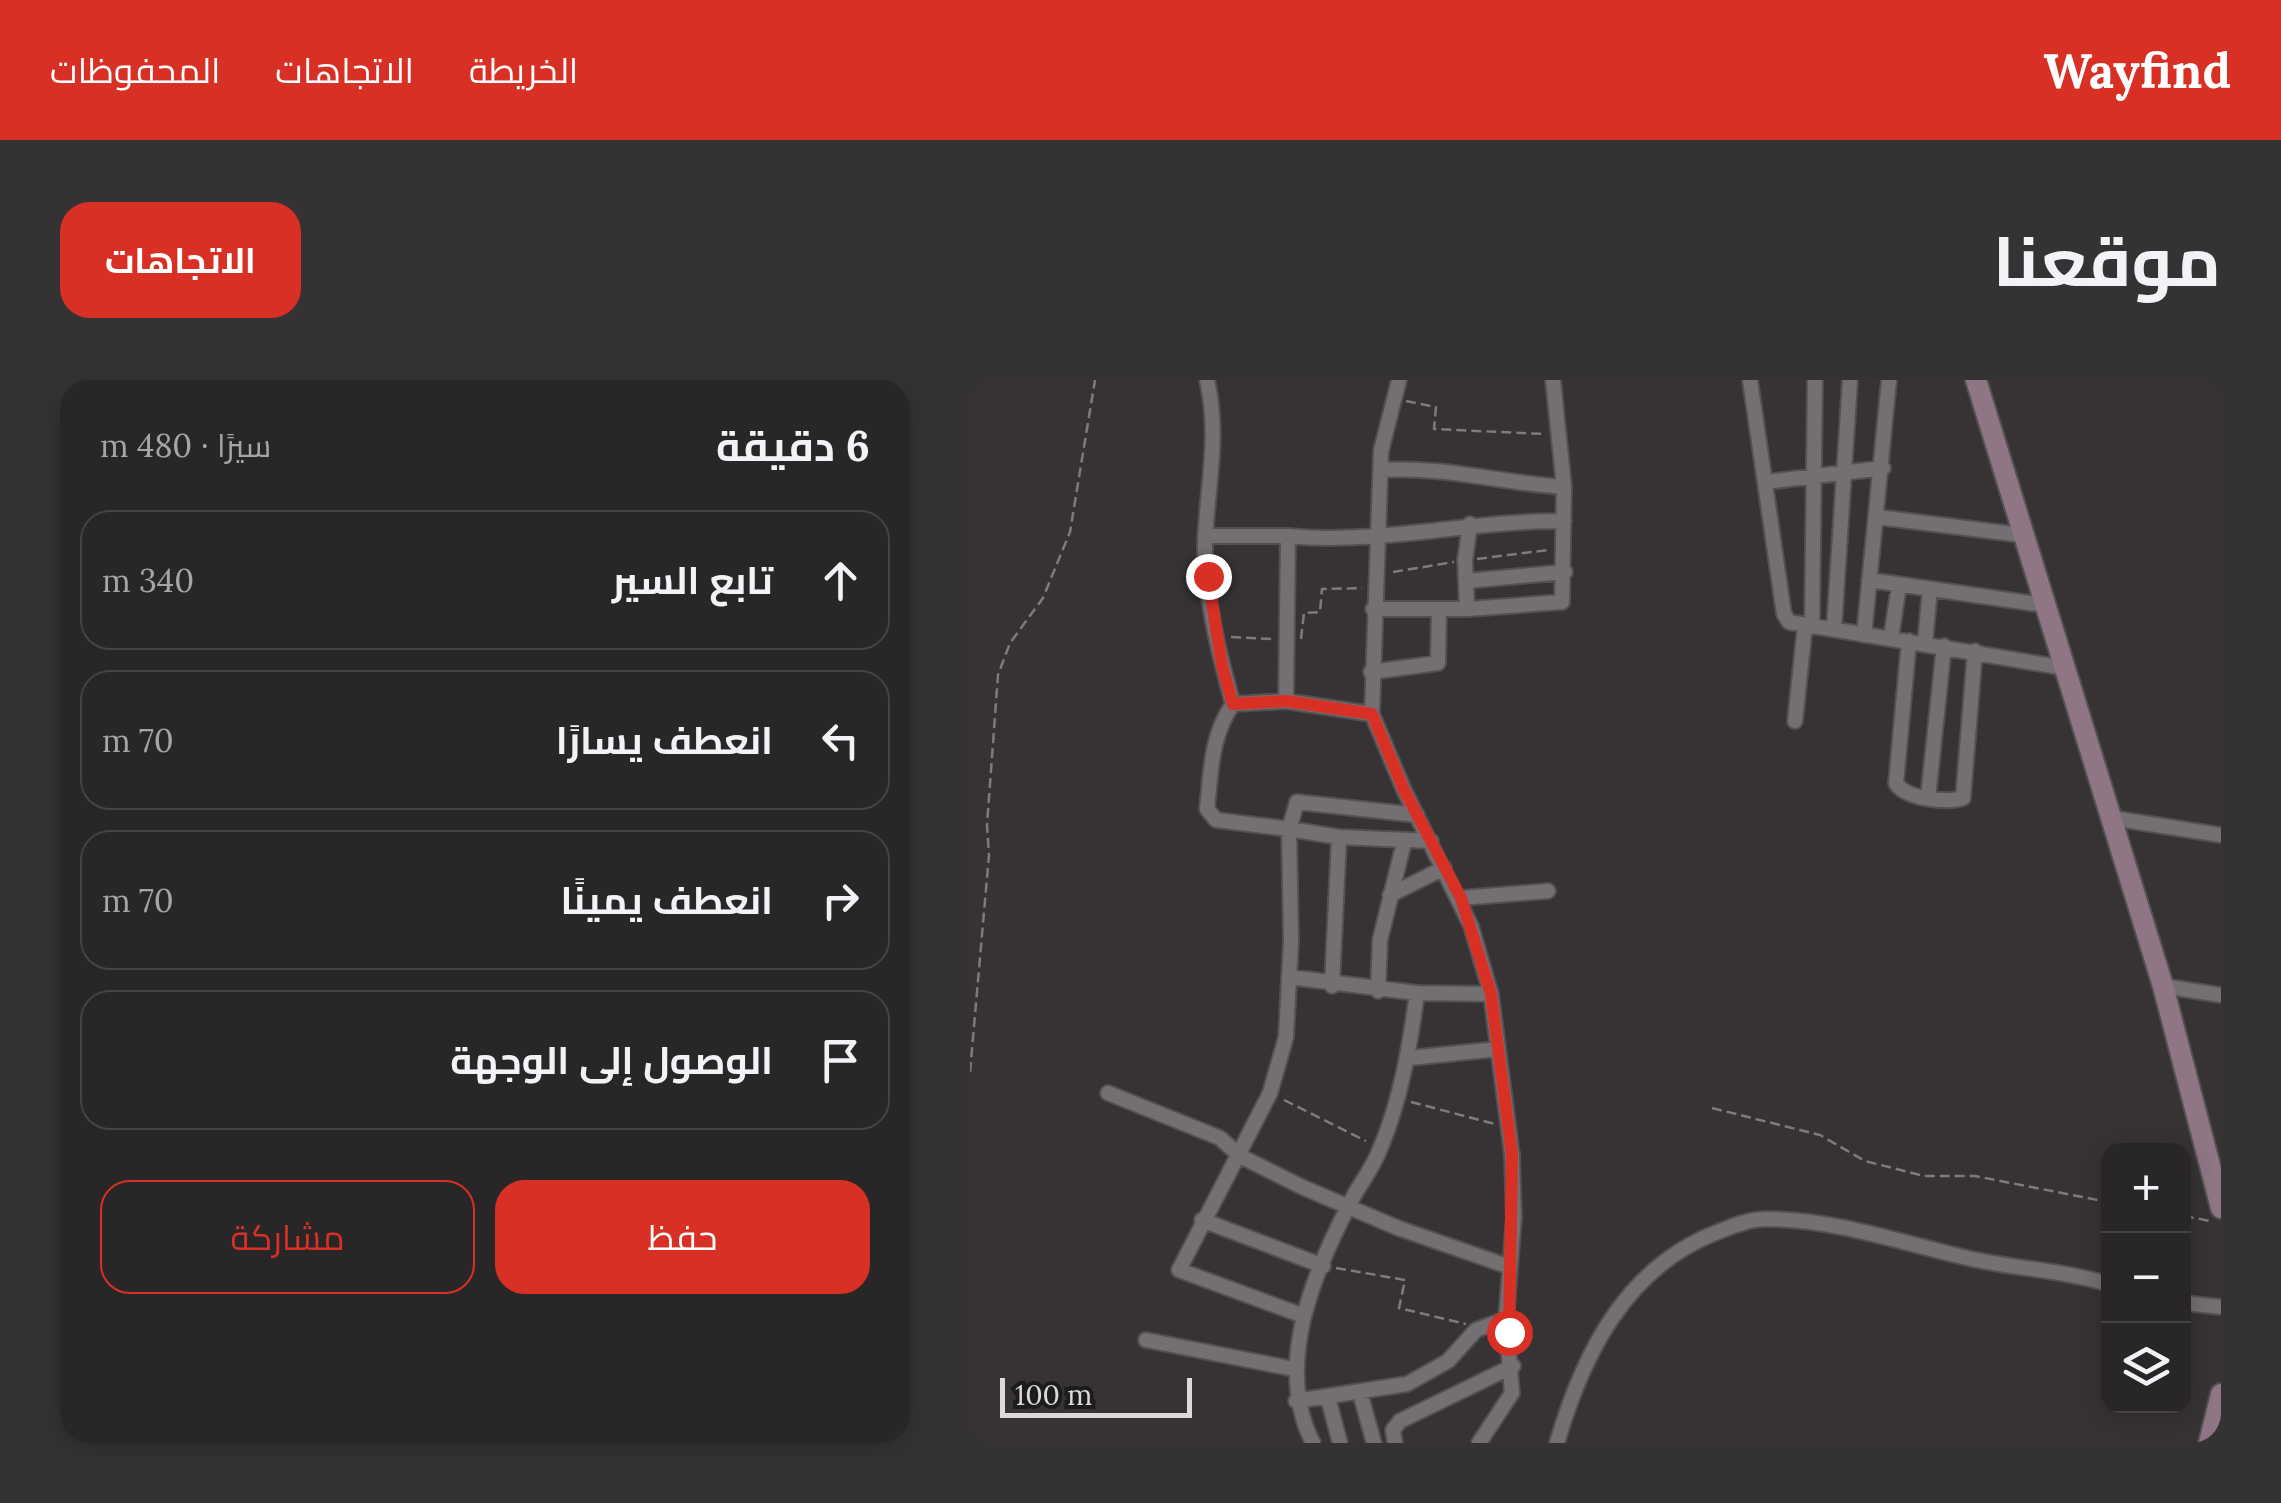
<!DOCTYPE html>
<html lang="ar">
<meta charset="utf-8">
<style>
:root{--surface:#292628;--page:#353234;--text:#f1f3f6;--muted:#a5a5a8;--line:#454345;--accent:#d93025}
body{margin:0;font-family:Lora,Cairo,serif;background:var(--page);color:var(--text);direction:rtl}
.controls{position:absolute;right:30px;bottom:30px;display:grid;overflow:hidden;border-radius:20px;box-shadow:0 5px 25px #0003}
.controls button{width:90px;height:90px;display:grid;place-items:center;padding:0;border:0;border-bottom:2px solid var(--line);background:var(--surface);color:var(--text);font:50px sans-serif}
.scale{position:absolute;left:30px;bottom:25px;width:192px;box-sizing:border-box;padding-left:10px;border:5px solid #dbd9db;border-top:0;font-size:28px;line-height:35px;white-space:nowrap;color:#dbd9db;-webkit-text-stroke:8px #1d1c1c;paint-order:stroke}
.stop{position:absolute;width:30px;height:30px;margin:-22px;border:8px solid #d93025;border-radius:50%;background:#fff}
.stop.end{background:#d93025;border-color:#fff;box-shadow:0 2px 10px #0008}
.list{margin:0;padding:0;list-style:none}
h2{display:flex;justify-content:space-between;align-items:center;height:130px;margin:0;padding:0 40px;font-size:42px}
h2 small{font-size:32px;font-weight:400;color:var(--muted)}
.list li{display:grid;grid-template-columns:65px 1fr auto;gap:30px;align-items:center;box-sizing:border-box;height:140px;margin:0 20px 20px;padding:0 20px;border:2px solid var(--line);border-radius:30px}
.list b{display:block;font-size:38px;white-space:nowrap}
.list em{font-size:32px;font-style:normal;color:var(--muted)}
.actions{display:flex;gap:20px;padding:30px 40px}
.actions a{flex:1;padding:22px 0;border:2px solid var(--accent);border-radius:30px;text-align:center;font-size:35px;color:var(--accent)}
.actions .main{background:var(--accent);color:#fff}
.icon{flex:none;width:55px;height:55px;fill:none;stroke:currentColor;stroke-width:2;stroke-linecap:round;stroke-linejoin:round}
.map{position:relative;flex:none;width:1251px;height:1063px;overflow:hidden;direction:ltr;border-radius:30px}
header{display:flex;align-items:center;gap:60px;box-sizing:border-box;height:140px;padding:0 50px;background:var(--accent);color:#fff}
header strong{font-size:48px}
nav{display:flex;gap:55px;margin-inline-start:auto;font-size:35px}
.intro{display:flex;align-items:center;justify-content:space-between;box-sizing:border-box;height:240px;padding:0 60px}
h1{margin:0;font-size:70px}
.button{padding:25px 45px;border-radius:30px;background:var(--accent);color:#fff;font-size:35px;font-weight:700}
main{display:flex;gap:60px;padding:0 60px}
aside{flex:1;background:var(--surface);border-radius:30px;box-shadow:0 5px 25px #0003}
.map>svg:first-child{display:block}
.lines{fill:none;stroke-linecap:round;stroke-linejoin:round}
.street-casing{stroke:#535052;stroke-width:18}
.secondary-casing{stroke:#535052;stroke-width:24}
.path{stroke:#7e7b7d;stroke-width:2.5;stroke-dasharray:10 5;stroke-linecap:butt}
.street{stroke:#736f72;stroke-width:14}
.secondary{stroke:#8e7685;stroke-width:20}
.route{stroke:#d93025;stroke-width:12}
</style>
<header>
<strong>Wayfind</strong>
<nav><a>الخريطة</a><a>الاتجاهات</a><a>المحفوظات</a></nav>
</header>
<div class="intro"><h1>موقعنا</h1><a class="button">الاتجاهات</a></div>
<main>
<div class="map">
<svg width="1251" height="1063" viewBox="0 0 1251 1063">
<rect width="100%" height="100%" fill="#373335"/>
<g class="lines">
<defs>
<path id="street" d="M237 0C250 57 237 106 235 163 234 215 249 274 263 324
M429 0 411 71 402 334 434 410 501 546 521 614 542 775 544 838 536 939 542 1013 509 1063
M780 0 814 234 819 242 1095 288
M411 90C473 86 532 103 594 107
M796 102 913 88
M907 137 1052 155
M500 144 495 180 497 229 592 222 594 107 583 0
M235 156H318
M899 200 1074 225
M496 201 595 192
M403 229H469
M842 247 845 0
M864 249 880 0
M894 255 919 0
M921 258 929 205
M939 261 926 403C935 419 976 423 993 418L1005 271
M955 263 960 209
M401 292 468 283 469 229H497
M316 321 318 156C410 165 501 140 594 141
M825 341 835 246
M958 418 974 266
M447 435 327 422 319 449 369 457 461 461
M1142 438 1251 455
M420 515 474 488
M491 518 578 511
M319 597 447 613
M362 606 369 457
M1193 606 1251 615
M408 611 410 560 434 462
M439 678 528 669
M138 713 250 758 270 776 332 807 428 848 540 887
M232 840 353 886
M1214 923 1251 927
M334 936 209 890 300 713 316 657 321 561 319 449 246 440 237 429C241 391 241 355 263 324L316 321 402 334
M176 960 324 989
M390 1013 404 1063
M358 1018 370 1063
M326 1021 437 1004 478 981 506 950 536 939
M343 1063C304 986 343 894 380 823 389 805 403 788 410 769 431 720 440 665 447 613L521 614
M425 1063 423 1050 430 1041 543 986
M587 1063C613 974 655 889 745 853 761 847 778 839 796 839 861 839 926 861 989 876 1039 889 1090 889 1138 904"/>
<path id="secondary" d="M1006 0 1193 606 1251 828
M1239 1063 1251 1014"/>
</defs>
<use href="#street" class="street-casing"/>
<use href="#secondary" class="secondary-casing"/>
<path class="path" d="M436 21 466 27 464 49 574 54
M507 179 578 170
M423 192 484 182
M261 257 303 259
M331 259 334 233 350 232 352 209 392 208
M0 692 19 475 17 445 28 295 40 263 73 218 100 152 125 0
M314 720 396 761
M441 722 525 744
M742 728 850 755 895 781 954 796H1005L1138 822
M1214 836 1240 841
M366 888 435 900 429 928 496 944"/>
<use href="#street" class="street"/>
<use href="#secondary" class="secondary"/>
</g>
<g class="lines">
<path class="route" d="M238 196 252 286 263 324 316 321 402 334 434 410 491 518 521 614 542 775 539 952"/>
</g>
</svg>
<div class="controls">
<button>+</button>
<button>−</button>
<button><svg class="icon" aria-label="layers" viewBox="0 0 24 24"><path d="M12 4l9 5-9 5-9-5zM3 14l9 5 9-5"/></svg></button>
</div>
<div class="scale">100 m</div>
<div class="stop" style="left:539px;top:952px"></div>
<div class="stop end" style="left:238px;top:196px"></div>
</div>
<aside>
<h2>6 دقيقة<small>سيرًا · 480 m</small></h2>
<ul class="list">
<li><svg class="icon" aria-label="ahead" viewBox="0 0 24 24"><path d="M12 20V5M6 11l6-6 6 6"/></svg><div><b>تابع السير</b></div><em>340 m</em></li>
<li><svg class="icon" aria-label="left" viewBox="0 0 24 24"><path d="M17 20v-9H6M10 6l-5 5 5 5"/></svg><div><b>انعطف يسارًا</b></div><em>70 m</em></li>
<li><svg class="icon" aria-label="right" viewBox="0 0 24 24"><path d="M7 20v-9h11M14 6l5 5-5 5"/></svg><div><b>انعطف يمينًا</b></div><em>70 m</em></li>
<li><svg class="icon" aria-label="arrive" viewBox="0 0 24 24"><path d="M6 21V4h12l-3 4 3 4H6"/></svg><div><b>الوصول إلى الوجهة</b></div></li>
</ul>
<div class="actions"><a class="main">حفظ</a><a>مشاركة</a></div>
</aside>
</main>
